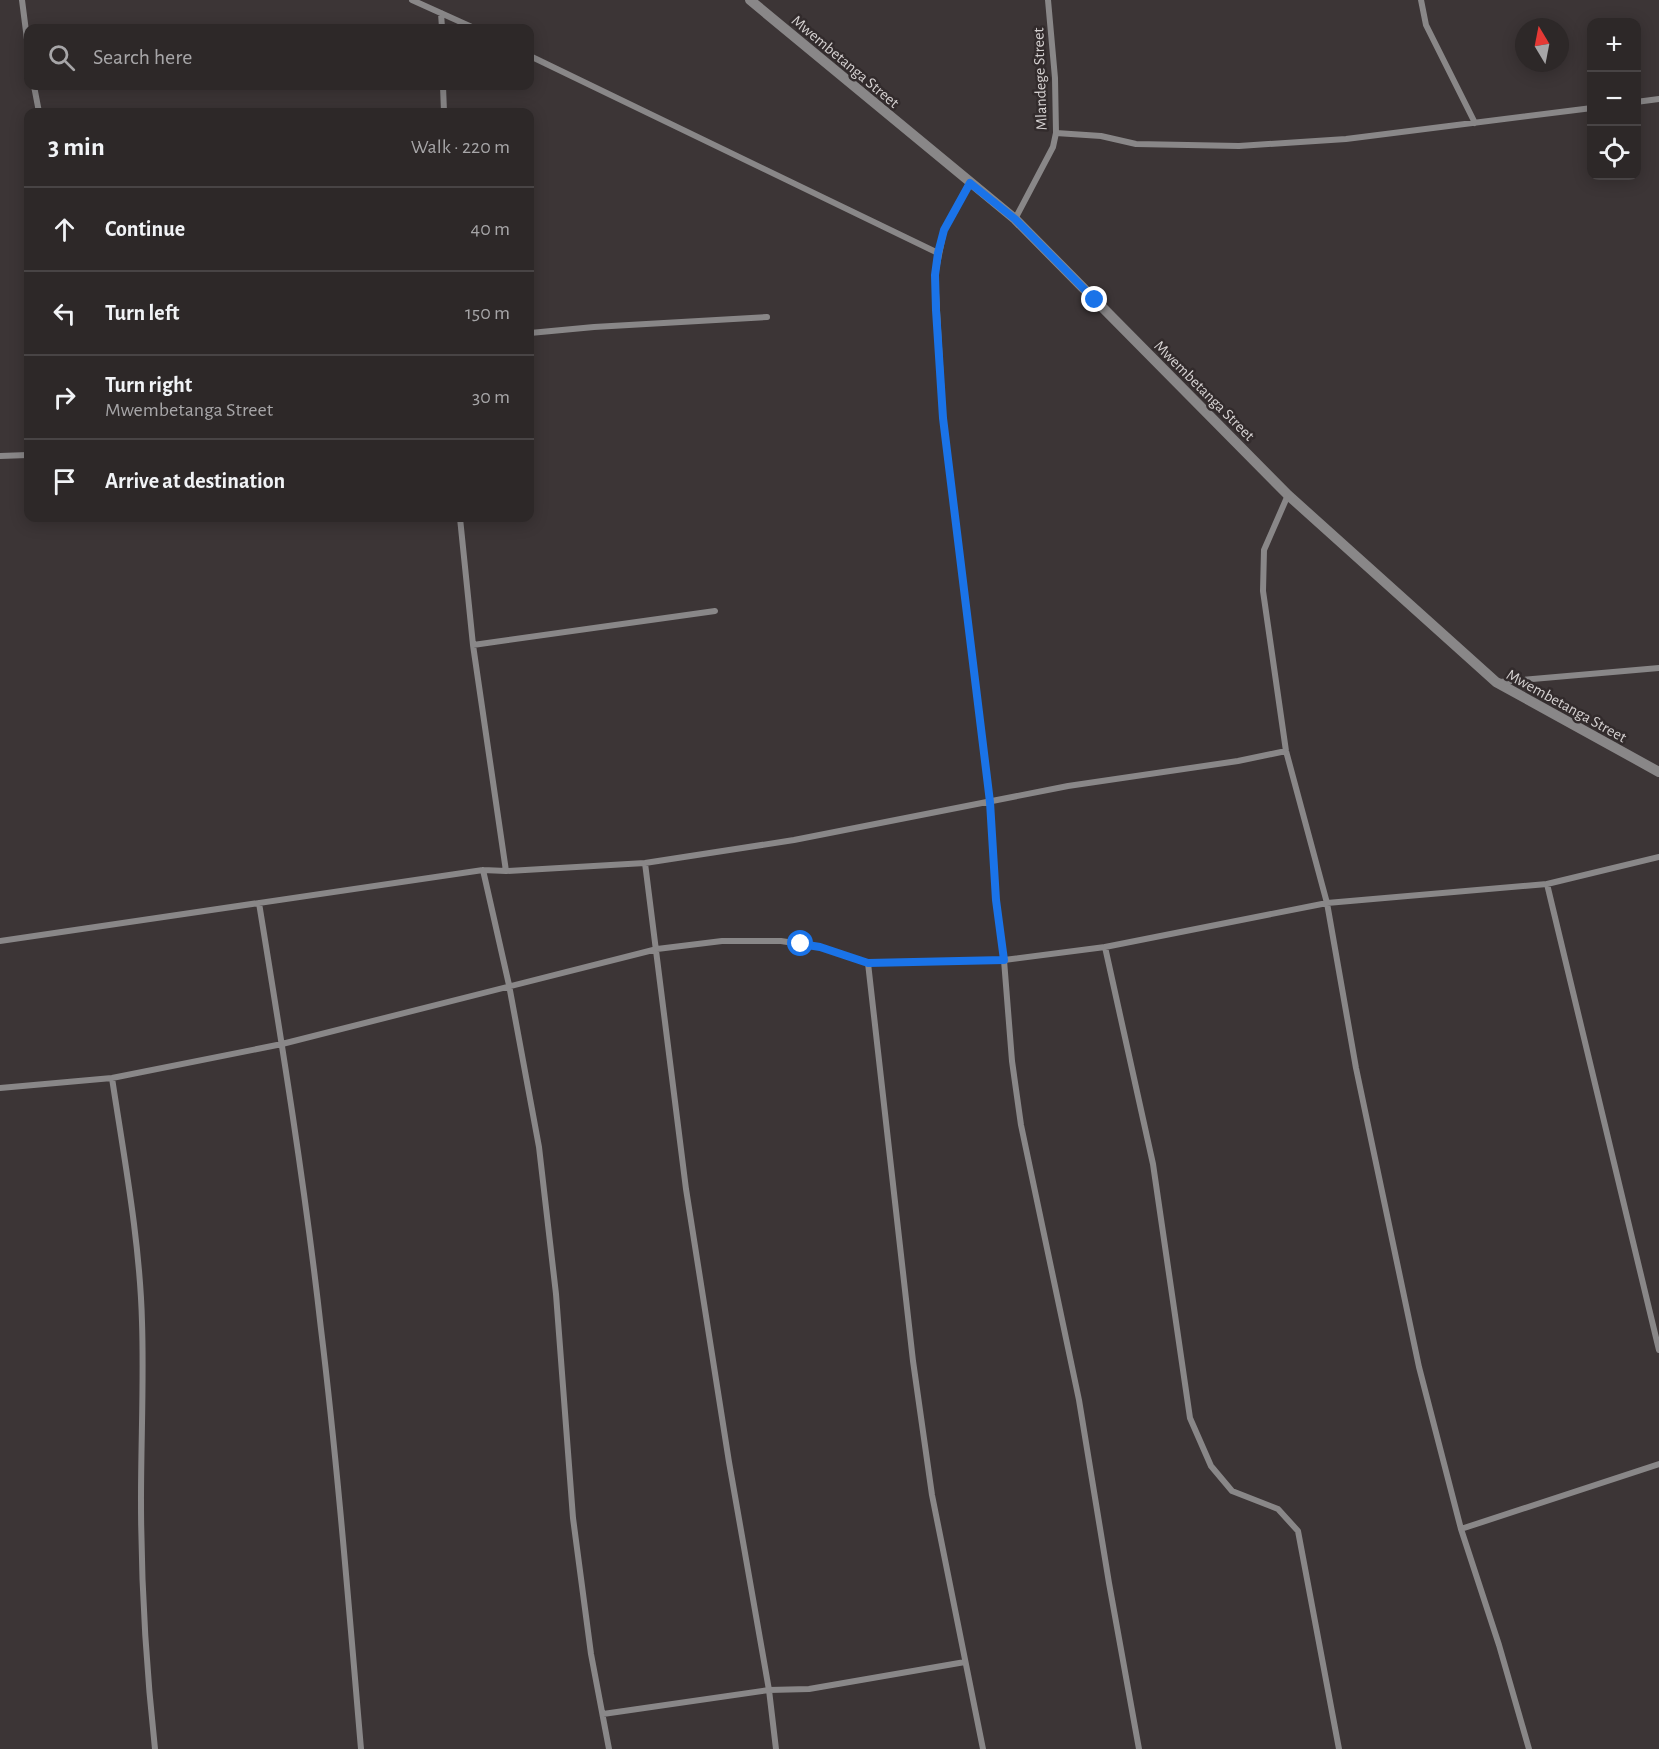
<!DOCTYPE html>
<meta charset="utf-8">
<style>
:root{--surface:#2d2828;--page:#353030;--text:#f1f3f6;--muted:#a7a6a8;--line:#484445}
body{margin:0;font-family:"Alegreya Sans",sans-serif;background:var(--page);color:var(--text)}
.controls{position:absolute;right:18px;top:18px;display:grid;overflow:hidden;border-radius:12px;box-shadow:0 3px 15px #0003}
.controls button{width:54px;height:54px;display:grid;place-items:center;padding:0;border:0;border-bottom:2px solid var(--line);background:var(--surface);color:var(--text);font:30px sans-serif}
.compass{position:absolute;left:1515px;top:18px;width:54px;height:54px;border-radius:50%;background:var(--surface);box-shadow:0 3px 15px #0003;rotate:350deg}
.stop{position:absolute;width:18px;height:18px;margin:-14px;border:4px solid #1a73e8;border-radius:50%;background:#fff}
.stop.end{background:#1a73e8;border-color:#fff;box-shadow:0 2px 6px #0008}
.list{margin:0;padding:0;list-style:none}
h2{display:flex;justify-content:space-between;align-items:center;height:78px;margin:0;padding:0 24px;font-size:26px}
h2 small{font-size:20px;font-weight:400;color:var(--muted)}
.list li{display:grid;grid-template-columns:39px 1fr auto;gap:18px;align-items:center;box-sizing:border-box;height:84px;padding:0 24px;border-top:2px solid var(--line)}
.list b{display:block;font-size:22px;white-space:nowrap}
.list p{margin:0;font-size:20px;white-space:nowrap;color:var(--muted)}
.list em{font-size:20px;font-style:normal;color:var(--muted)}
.icon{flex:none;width:33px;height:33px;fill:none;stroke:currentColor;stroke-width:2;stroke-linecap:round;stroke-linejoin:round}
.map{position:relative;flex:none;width:1659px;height:1749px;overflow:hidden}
.search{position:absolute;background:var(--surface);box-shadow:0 3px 15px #0003;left:24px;top:24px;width:510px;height:66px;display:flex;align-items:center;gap:15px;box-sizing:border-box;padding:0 21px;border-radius:12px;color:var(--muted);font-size:22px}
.panel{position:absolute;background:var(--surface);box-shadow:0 3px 15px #0003;left:24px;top:108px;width:510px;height:414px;border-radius:12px}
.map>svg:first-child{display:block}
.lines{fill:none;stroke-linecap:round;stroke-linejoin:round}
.minor{stroke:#898788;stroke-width:6}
.tertiary{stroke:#898788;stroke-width:10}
.route{stroke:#1a73e8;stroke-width:8}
.labels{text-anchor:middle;stroke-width:5;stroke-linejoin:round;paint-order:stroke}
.street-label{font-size:16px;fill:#d5d1d1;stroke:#322b2c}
</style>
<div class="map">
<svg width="1659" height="1749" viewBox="0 0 1659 1749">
<rect width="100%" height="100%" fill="#3c3536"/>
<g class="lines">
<path class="minor" d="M22 0 28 47
M412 0 474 28
M1421 0 1426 25 1475 123
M441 13 442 28
M530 56 938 253
M34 86 39 112
M443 86 444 112
M1636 102 1659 99
M1056 133 1101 136 1136 144 1239 146 1346 139 1592 108
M970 182 944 230 935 275 943 418 990 802 996 900 1004 960 1012 1061 1021 1125 1079 1400 1109 1583 1139 1749
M1015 219 1053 147 1056 133 1055 78 1048 0
M530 333 594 327 767 317
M0 456 28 455
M1288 495 1264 550 1263 591 1286 751 1327 903 1356 1068 1419 1367 1461 1529 1499 1645 1529 1749
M460 518 473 645 506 871
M473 645 715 611
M1499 682 1659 668
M645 863 686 1189 729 1462 769 1690 776 1749
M483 870 509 985 539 1147 556 1294 573 1518 591 1654 609 1749
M1547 884 1659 1350
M259 903C282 1044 305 1186 321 1329 338 1469 349 1609 361 1749
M0 941 483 870 506 871 645 863 794 840 1068 786 1238 761 1286 751
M1105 947 1153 1164 1190 1418 1211 1466 1232 1491 1278 1509 1298 1531 1339 1749
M868 963 913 1361 932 1495 983 1749
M112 1078C124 1157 140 1242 142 1322 144 1381 141 1440 141 1499 141 1582 146 1666 155 1749
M0 1088 112 1078 282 1044 657 949 722 941H781L820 947 868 963 1004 960 1105 947 1327 903 1547 884 1659 857
M1461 1529 1659 1464
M603 1714 769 1690 809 1689 965 1662"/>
<path class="tertiary" d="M750 0 1015 219 1288 495 1496 682 1659 772"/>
</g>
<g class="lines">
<path class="route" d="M801 944 820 947 868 963 1004 960 996 900 990 802 943 418 936 310 935 275 938 253 944 230 970 183 1015 219 1095 300"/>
</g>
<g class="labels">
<g class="street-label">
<text transform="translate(846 61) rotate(40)" y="6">Mwembetanga Street</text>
<text transform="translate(1039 79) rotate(-92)" y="6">Mlandege Street</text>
<text transform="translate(1205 390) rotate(45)" y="6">Mwembetanga Street</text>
<text transform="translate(1567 705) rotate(29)" y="6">Mwembetanga Street</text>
</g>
</g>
</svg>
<div class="controls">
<button>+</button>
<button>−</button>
<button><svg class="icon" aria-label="locate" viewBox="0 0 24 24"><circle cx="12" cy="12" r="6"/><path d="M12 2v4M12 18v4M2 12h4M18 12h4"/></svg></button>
</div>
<svg class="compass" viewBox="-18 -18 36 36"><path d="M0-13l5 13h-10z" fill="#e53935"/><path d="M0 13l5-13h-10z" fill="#a7a6a8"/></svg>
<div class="stop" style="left:801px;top:944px"></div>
<div class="stop end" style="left:1095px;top:300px"></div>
<div class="search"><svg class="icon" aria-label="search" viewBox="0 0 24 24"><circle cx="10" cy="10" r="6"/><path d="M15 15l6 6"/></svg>Search here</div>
<section class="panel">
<h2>3 min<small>Walk · 220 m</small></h2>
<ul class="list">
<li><svg class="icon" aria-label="ahead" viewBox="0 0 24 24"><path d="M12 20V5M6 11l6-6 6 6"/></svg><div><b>Continue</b></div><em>40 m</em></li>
<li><svg class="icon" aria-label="left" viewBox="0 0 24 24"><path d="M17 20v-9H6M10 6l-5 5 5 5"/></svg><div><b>Turn left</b></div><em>150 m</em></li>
<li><svg class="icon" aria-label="right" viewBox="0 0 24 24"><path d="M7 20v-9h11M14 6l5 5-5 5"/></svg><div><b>Turn right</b><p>Mwembetanga Street</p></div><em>30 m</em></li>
<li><svg class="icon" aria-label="arrive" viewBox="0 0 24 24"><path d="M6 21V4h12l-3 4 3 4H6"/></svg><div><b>Arrive at destination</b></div></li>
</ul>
</section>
</div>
